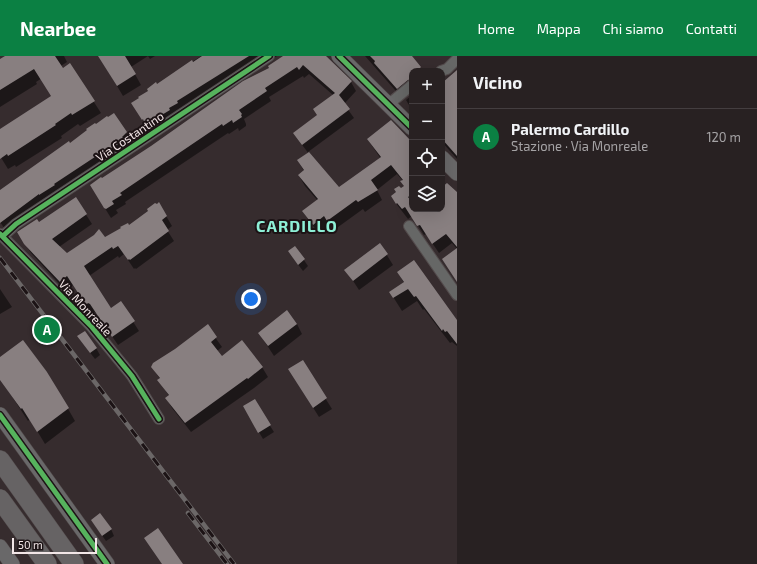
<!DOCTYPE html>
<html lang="it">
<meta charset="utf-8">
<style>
:root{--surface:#282122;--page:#30292a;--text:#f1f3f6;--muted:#a5a3a5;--line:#443e40;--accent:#0b8043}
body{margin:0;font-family:"Exo 2",sans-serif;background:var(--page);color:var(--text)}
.controls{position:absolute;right:12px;top:12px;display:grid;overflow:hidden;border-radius:8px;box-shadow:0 4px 16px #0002}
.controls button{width:36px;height:36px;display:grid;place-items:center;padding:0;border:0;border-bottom:1px solid var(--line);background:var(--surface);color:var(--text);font:20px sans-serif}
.scale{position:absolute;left:12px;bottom:10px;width:85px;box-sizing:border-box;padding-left:4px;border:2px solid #f2e6e7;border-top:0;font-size:11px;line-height:14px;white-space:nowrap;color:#f2e6e7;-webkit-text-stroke:3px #1c1315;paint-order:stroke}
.you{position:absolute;left:251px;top:243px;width:14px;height:14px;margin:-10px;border:3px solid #fff;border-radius:50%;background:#1a73e8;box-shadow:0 0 0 6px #1a73e833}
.badge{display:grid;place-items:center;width:26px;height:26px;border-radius:50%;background:var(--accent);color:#fff;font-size:13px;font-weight:700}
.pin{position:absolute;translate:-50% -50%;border:2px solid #fff;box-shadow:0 1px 4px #0006}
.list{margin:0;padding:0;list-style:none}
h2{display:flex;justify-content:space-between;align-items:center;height:52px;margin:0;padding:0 16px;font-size:17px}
h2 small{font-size:13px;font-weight:400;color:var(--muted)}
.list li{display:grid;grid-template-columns:26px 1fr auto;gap:12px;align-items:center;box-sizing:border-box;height:56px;padding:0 16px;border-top:1px solid var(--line)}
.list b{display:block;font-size:15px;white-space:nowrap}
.list p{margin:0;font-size:13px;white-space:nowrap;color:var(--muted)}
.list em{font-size:13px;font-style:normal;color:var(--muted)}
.icon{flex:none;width:22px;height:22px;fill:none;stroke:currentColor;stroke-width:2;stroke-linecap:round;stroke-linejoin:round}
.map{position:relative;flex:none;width:457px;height:508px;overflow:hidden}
header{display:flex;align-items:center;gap:24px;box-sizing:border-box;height:56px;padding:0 20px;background:var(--accent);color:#fff}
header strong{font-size:19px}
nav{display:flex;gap:22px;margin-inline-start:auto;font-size:14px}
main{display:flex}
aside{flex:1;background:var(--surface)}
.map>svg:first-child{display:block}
.shadow{fill:#0007}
.building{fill:#887f80}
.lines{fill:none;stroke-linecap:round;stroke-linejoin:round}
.street-casing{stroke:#534b4c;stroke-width:12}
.secondary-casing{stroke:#534b4c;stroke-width:16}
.highway-casing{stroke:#534b4c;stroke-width:20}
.street{stroke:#666766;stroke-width:10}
.secondary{stroke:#696869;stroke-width:15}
.highway{stroke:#666364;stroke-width:19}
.rail-casing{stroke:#6b6767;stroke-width:4.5}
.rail{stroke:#1c1315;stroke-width:3;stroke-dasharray:9;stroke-linecap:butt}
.cycleway-casing{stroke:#1c1315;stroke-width:8}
.cycleway{stroke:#56b35d;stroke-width:5}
.labels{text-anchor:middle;stroke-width:4;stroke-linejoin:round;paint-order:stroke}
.street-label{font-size:12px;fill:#f2e6e7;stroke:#1c1315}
.district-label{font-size:16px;font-weight:bold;letter-spacing:1px;fill:#8ef0d7;stroke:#1c1315}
</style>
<header>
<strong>Nearbee</strong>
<nav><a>Home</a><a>Mappa</a><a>Chi siamo</a><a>Contatti</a></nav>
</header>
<main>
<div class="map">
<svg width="457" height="508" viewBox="0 0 457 508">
<rect width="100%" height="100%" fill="#362c2e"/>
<path class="shadow" d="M7 0H64L67 6 36 26 37 28 0 51V4Z
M99 0H155L150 3 148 0 131 11 141 29 123 40Z
M201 0H277L183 59 175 66 176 68 168 73 153 79 140 60 157 29Z
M286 0H323L351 26 356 35 344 48 354 62 308 96 339 133 381 103 368 84 412 88V153H442V132L457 137V193L452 187 439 197 426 178 424 179 412 160 408 163 398 150 392 140 405 131 403 125 397 118 377 134 382 144 365 156 363 153 334 174 330 170 319 178 303 156 318 145 305 130 299 120 304 115 298 105 309 98 300 86 333 39 309 18 304 22 303 20 269 41 271 45 244 63 246 68V70L239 75 238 72 229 78 228 77 125 146 126 148 116 154 118 157 111 162 96 138 102 124 271 13Z
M365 0H410L422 15H412V34L402 42Z
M70 9 101 57 80 70 78 68 61 80 62 82 16 111 15 109 8 113 0 100V74L52 41Z
M457 16V103L442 86V29Z
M412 39V54L406 44Z
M114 58 134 89 7 176 0 166V135L70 88 96 69Z
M76 143 92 168 59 191 67 199 129 170 159 148 172 170 167 174 174 185 136 213 135 212 134 213 124 198 119 202 118 200 89 220 111 254 121 247 139 275 118 289 97 258 94 256 92 257 73 229 66 235 31 197 24 186 39 167Z
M380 188 393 209 359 234 346 214Z
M295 191 308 210 303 215 293 202Z
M398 216 457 266V290L452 286 450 287 424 253 423 254 417 245 402 255 390 236 404 227Z
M0 233 12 251 0 258Z
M297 268 302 278 274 300 259 277Z
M207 270 222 291 217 295 221 301 262 311 268 321 254 332 191 376 172 352 166 342 169 340 159 324 160 323 152 311Z
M78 281 96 292 100 299 95 303Z
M0 302 47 316 75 365 45 388 30 363 28 365 0 322Z
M302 305 332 353 319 361 295 323Z
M254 345 274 376 263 383 244 351Z
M96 471 111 473 114 480 106 485Z"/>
<path class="building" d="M5 0H55L63 12 70 7 95 45 72 59 71 57 55 68 56 69 8 100 7 98 0 103V73L51 40 34 13 0 34V3Z
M98 0H125L136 18 117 30Z
M202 0H249L177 45 178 47 169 52 170 54 160 60 159 59 144 66 143 63 142 64 131 47 139 42 138 41 148 35 147 33 156 26 157 28 192 4 193 6Z
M283 0H326L352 25 339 39 350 53 302 89 293 77 317 59 313 53 335 37 303 9 299 14 297 11 265 32 267 35 239 54 242 58 241 59 242 61 233 67 232 64 223 70 222 68 120 137 122 139 112 145 114 148 106 153 104 152 90 129 101 121 102 122 151 90 243 25 269 12 268 10Z
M370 0H412L421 11 417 15H412V23L408 24 397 33 374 7 375 5Z
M457 14V100L442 83V27Z
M114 57 127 76 122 81 123 82 117 87 118 88 108 95 107 93 54 128 55 129 39 139V138L0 167V134L69 85 70 87 87 74 86 73 95 67 96 68 107 60 108 61Z
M391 64 412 86V141L411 139 408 141 412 146V153H442V131L447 127 457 136V191L446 178 432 188 420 169 417 170 405 151 402 153 397 147 396 148 391 140 396 136 394 133 399 130 401 132 404 130 400 125 403 124 391 109 371 124 378 134 358 146 356 144 327 165 324 160 313 169 302 155 318 143 298 119 304 114 297 104 309 96 339 131 381 101 367 83Z
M76 141 87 158 52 183 67 197 94 179 99 173 105 181 121 172 120 171 128 167 129 169 148 155 147 153 155 147 157 148 159 146 167 160 162 164 169 175 130 204 129 203 128 204 118 190 113 193 112 191 84 210 111 252 121 245 135 265 112 281 90 248 88 247 86 249 67 220 60 226 24 188 17 176 37 163 39 166Z
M380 187 388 198 353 225 344 214Z
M295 190 305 203 298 209 288 195Z
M457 192V226L442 203Z
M414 204 457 264V288L447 275 445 276 443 273 442 275 416 240 414 241 408 233 393 242 389 236 404 226 397 216Z
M287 254 297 268 268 290 258 277Z
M208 268 217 281 211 286 222 300 242 284 263 311 248 323 247 322 185 367 165 342 169 339 157 324 160 322 151 311 153 307 175 293Z
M85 275 97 292 90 297 77 280Z
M23 284 47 316 69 352 37 376 22 352 21 353 0 324V301Z
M303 304 327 342 313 352 288 313Z
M255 343 271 369 258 377 243 350Z
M100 457 112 473 102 480 91 464Z
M158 472 183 508H162L144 482Z"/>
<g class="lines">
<defs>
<path id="street" d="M441 15 447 13 457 3
M389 48 412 29
M409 170 457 239
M0 178 91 270 132 320 159 363
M3 180 16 168 269 0"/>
<path id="secondary" d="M339 0 412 72
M442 102 457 117
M0 359 107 508
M0 491 12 508"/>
<path id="highway" d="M0 404 74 508
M0 443 47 508"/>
</defs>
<use href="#street" class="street-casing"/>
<use href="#secondary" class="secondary-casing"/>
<use href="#highway" class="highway-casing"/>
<use href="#street" class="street"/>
<use href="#secondary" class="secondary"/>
<use href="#highway" class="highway"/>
<defs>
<path id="rail" d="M0 202 234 508
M188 457 227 508"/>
</defs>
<use href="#rail" class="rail-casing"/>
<use href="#rail" class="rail"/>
<defs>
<path id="cycleway" d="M339 0 412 72
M0 178 91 270 132 320 159 363
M3 180 16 168 269 0
M0 359 107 508"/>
</defs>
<use href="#cycleway" class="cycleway-casing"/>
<use href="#cycleway" class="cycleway"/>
</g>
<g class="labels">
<g class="street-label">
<text transform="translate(130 81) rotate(-34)" y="4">Via Costantino</text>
<text transform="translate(85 252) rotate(47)" y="4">Via Monreale</text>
</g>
<g class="district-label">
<text x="297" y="176">CARDILLO</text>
</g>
</g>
</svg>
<div class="controls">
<button>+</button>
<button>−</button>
<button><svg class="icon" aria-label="locate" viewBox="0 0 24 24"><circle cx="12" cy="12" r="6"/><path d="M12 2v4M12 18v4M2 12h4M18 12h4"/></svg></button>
<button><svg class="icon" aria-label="layers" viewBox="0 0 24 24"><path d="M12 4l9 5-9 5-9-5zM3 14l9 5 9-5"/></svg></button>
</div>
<div class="scale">50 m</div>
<div class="you"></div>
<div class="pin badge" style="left:47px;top:274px">A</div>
</div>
<aside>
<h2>Vicino<small></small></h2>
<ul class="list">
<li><span class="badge">A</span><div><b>Palermo Cardillo</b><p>Stazione · Via Monreale</p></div><em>120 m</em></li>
</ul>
</aside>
</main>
